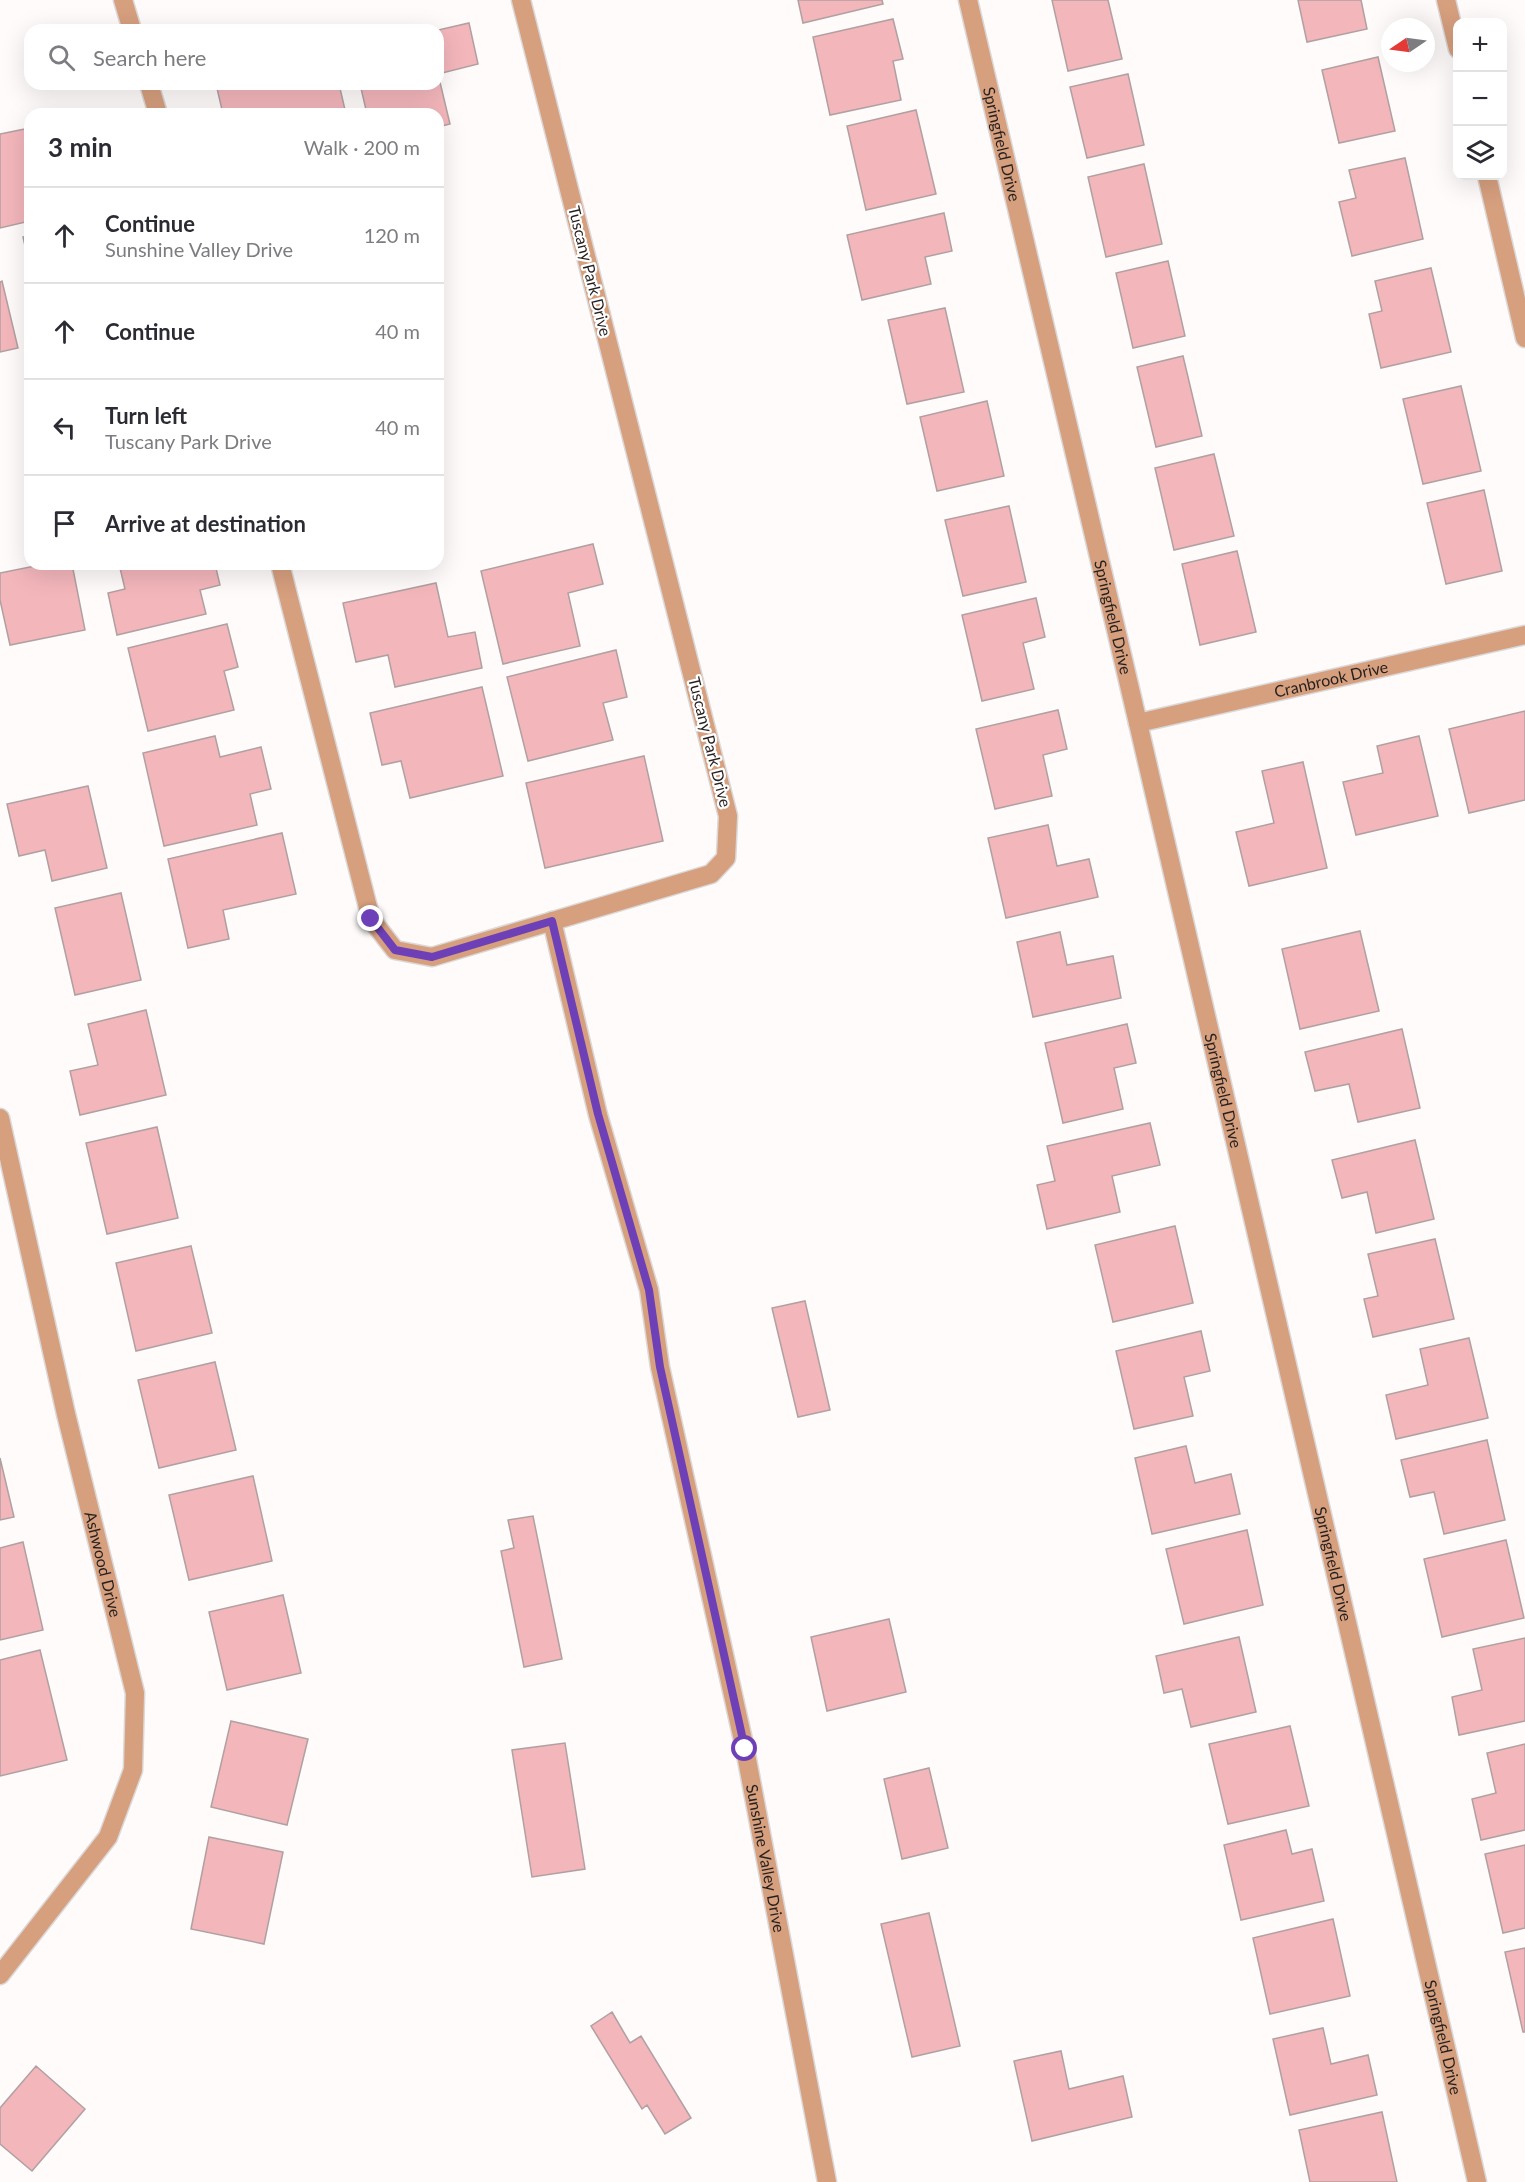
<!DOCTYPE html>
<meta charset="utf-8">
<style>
:root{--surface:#fff;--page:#f7f7f7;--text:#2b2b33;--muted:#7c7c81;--line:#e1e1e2}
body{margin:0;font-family:Lato,sans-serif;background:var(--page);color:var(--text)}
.controls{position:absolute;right:18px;top:18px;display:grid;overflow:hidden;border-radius:12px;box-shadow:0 6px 24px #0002}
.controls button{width:54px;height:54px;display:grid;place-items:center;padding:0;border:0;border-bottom:2px solid var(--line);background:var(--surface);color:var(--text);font:30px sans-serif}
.compass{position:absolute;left:1381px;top:18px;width:54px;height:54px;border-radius:50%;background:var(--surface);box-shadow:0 6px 24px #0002;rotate:257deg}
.stop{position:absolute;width:18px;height:18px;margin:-14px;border:4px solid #6e40b7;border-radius:50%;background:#fff}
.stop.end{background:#6e40b7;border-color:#fff;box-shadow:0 2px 6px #0008}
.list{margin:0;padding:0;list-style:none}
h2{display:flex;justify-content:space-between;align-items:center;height:78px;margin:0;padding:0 24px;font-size:26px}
h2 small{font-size:20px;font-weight:400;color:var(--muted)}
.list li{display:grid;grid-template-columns:39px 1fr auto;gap:18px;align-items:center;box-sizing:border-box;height:96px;padding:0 24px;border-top:2px solid var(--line)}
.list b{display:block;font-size:22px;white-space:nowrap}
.list p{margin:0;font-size:20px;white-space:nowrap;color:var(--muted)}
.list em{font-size:20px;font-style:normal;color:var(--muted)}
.icon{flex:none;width:33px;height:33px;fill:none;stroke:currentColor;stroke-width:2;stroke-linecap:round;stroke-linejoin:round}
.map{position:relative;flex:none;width:1525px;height:2182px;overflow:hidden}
.search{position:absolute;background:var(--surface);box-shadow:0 6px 24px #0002;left:24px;top:24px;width:420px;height:66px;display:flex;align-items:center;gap:15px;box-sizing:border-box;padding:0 21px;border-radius:18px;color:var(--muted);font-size:22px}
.panel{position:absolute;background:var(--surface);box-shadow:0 6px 24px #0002;left:24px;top:108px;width:420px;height:462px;border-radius:18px}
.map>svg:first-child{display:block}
.building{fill:#f3b6bb;stroke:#b1a0a1;stroke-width:1.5}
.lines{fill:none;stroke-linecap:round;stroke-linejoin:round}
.street-casing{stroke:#dbd8d7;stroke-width:21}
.street{stroke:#d69f7e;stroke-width:18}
.route{stroke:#6e40b7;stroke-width:8}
.labels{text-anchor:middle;stroke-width:4.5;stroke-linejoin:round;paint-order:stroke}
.street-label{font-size:16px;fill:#251f1e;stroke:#fff}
</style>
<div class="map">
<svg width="1525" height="2182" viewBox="0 0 1525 2182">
<rect width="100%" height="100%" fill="#fefbfa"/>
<path class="building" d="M798 0H882L883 4 803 23Z
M1052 0H1108L1122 59 1068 71Z
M1298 0H1361L1367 29 1307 42Z
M893 19 903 59 893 61 901 100 830 115 813 37Z
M469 23 478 64 438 74 450 124 438 127V114H367L360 84H438V30Z
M1378 57 1395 131 1339 143 1322 70Z
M1128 74 1144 145 1087 158 1070 87Z
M216 84H339L346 114H223Z
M916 110 936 194 866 210 847 126Z
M30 128V221L0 228V134Z
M1405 158 1423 239 1352 256 1339 202 1356 198 1349 170Z
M1144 164 1162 244 1106 257 1088 177Z
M944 213 952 251 925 257 931 284 862 300 847 235Z
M30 235V268L23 237Z
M1168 261 1185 336 1133 348 1116 273Z
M1431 268 1451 352 1381 368 1369 314 1382 311 1375 281Z
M2 281 18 348 0 352V282Z
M945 308 964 392 907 404 888 320Z
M1183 356 1202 436 1156 447 1137 367Z
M1461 386 1481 471 1423 484 1403 399Z
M987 401 1004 476 937 491 920 417Z
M1214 454 1234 536 1174 550 1155 468Z
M1484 490 1502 571 1446 584 1427 503Z
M1009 506 1026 582 963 596 945 520Z
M593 544 603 584 568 593 580 646 503 664 481 571Z
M1237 551 1256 632 1200 645 1182 564Z
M45 564H72L85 630 10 645 0 600V573Z
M119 564H215L220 585 200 590 206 614 117 635 108 593 125 589Z
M436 583 448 637 475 632 482 668 395 687 388 655 356 662 343 603Z
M1036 598 1045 637 1023 643 1034 689 982 701 962 615Z
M227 624 238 667 224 671 234 710 148 731 128 648Z
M616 650 627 697 603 703 613 740 528 761 507 677Z
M482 687 503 776 410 798 401 761 382 765 370 713Z
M1058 710 1067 749 1043 755 1052 796 995 809 976 729Z
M1525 711V800L1469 813 1449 729Z
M215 736 220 757 261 747 271 789 250 794 257 825 164 846 143 753Z
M1419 736 1438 816 1356 835 1343 782 1383 773 1377 746Z
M644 756 663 841 545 868 526 783Z
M1303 762 1327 868 1249 886 1236 832 1274 823 1262 771Z
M88 786 107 868 52 881 45 850 19 856 7 804Z
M1048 825 1057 866 1089 859 1098 897 1006 918 988 838Z
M282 833 296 894 223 910 229 939 188 948 168 859Z
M121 893 141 980 75 995 55 908Z
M1360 931 1379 1011 1300 1029 1282 949Z
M1060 932 1067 965 1113 956 1121 998 1033 1017 1017 942Z
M146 1010 166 1095 80 1115 70 1071 98 1065 88 1024Z
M1127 1024 1136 1063 1114 1068 1123 1109 1063 1123 1045 1043Z
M1402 1029 1420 1108 1358 1122 1349 1084 1315 1091 1305 1052Z
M1150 1123 1160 1165 1112 1176 1120 1212 1047 1229 1037 1185 1055 1181 1047 1146Z
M157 1127 178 1218 107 1234 86 1143Z
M1415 1140 1434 1219 1376 1233 1367 1192 1342 1198 1332 1160Z
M1175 1226 1193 1303 1113 1322 1095 1245Z
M1435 1239 1454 1319 1373 1337 1364 1299 1378 1296 1368 1254Z
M191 1246 212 1333 136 1351 116 1263Z
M805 1301 830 1410 798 1417 772 1308Z
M1201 1331 1210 1371 1184 1377 1193 1416 1134 1429 1116 1351Z
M1469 1338 1488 1418 1396 1439 1386 1395 1428 1385 1420 1349Z
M215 1362 236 1450 159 1468 138 1380Z
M1487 1440 1505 1520 1444 1534 1434 1492 1410 1497 1401 1460Z
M1186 1446 1195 1483 1231 1474 1240 1514 1152 1534 1135 1458Z
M0 1458 14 1517 0 1520Z
M253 1476 272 1561 189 1580 169 1495Z
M533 1516 562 1659 524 1667 501 1551 514 1548 508 1520Z
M1247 1530 1263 1605 1184 1624 1166 1549Z
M1506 1540 1524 1618 1442 1637 1424 1559Z
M23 1542 43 1630 0 1640V1548Z
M283 1595 301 1673 227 1690 209 1612Z
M889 1619 906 1692 827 1711 811 1637Z
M1239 1637 1256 1712 1191 1727 1182 1689 1164 1693 1156 1656Z
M1525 1638V1721L1459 1735 1452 1697 1482 1690 1473 1649Z
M40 1650 67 1760 0 1776V1660Z
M231 1721 308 1739 287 1825 211 1807Z
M1290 1726 1309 1806 1228 1824 1209 1744Z
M565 1743 585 1869 532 1877 512 1750Z
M1525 1744V1830L1481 1840 1472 1799 1496 1793 1487 1753Z
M929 1768 948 1848 902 1859 884 1779Z
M1286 1830 1292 1854 1312 1849 1324 1901 1241 1920 1224 1845Z
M209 1837 283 1852 264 1944 191 1929Z
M1525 1845V1928L1503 1933 1485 1854Z
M929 1913 960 2046 912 2057 881 1924Z
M1333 1919 1350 1996 1270 2014 1253 1938Z
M1525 1948V2032H1523L1505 1952Z
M612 2012 630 2043 641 2036 691 2118 665 2134 647 2105 642 2109 591 2026Z
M1323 2028 1331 2064 1368 2055 1377 2095 1290 2115 1273 2039Z
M1061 2051 1069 2089 1123 2076 1132 2117 1032 2141 1014 2061Z
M36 2066 85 2109 32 2171 0 2144V2108Z
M1382 2112 1397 2182H1310L1299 2130Z"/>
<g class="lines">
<defs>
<g id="street">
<path d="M123 0 132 30"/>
<path id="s1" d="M968 0 1138 723 1477 2182"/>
<path d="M1446 0 1458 49"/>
<path d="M149 84 158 114"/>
<path d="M1487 176 1525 338"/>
<path d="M280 564 371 919 395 950 432 957 711 874 726 858 728 816 521 0"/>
<path id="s2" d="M1138 723 1525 635"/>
<path id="s3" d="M552 921 598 1115 649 1290 660 1367 745 1749 827 2182"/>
<path id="s4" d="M0 1118 66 1414 135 1693 133 1770 108 1837 0 1975"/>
</g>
</defs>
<use href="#street" class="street-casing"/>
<use href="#street" class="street"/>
</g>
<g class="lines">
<path class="route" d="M371 919 395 950 432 957 552 921 598 1114 649 1290 660 1367 745 1749"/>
</g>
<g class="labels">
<g class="street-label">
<text dy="6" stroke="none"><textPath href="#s1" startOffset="148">Springfield Drive</textPath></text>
<text transform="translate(590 271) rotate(76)" y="6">Tuscany Park Drive</text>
<text dy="6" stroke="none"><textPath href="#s1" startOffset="634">Springfield Drive</textPath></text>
<text dy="6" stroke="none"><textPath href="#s2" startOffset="198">Cranbrook Drive</textPath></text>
<text transform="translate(710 742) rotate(76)" y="6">Tuscany Park Drive</text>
<text dy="6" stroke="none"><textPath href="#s1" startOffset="1120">Springfield Drive</textPath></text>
<text dy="6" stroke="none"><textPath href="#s4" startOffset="458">Ashwood Drive</textPath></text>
<text dy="6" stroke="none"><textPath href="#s1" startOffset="1606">Springfield Drive</textPath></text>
<text dy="6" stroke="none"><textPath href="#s3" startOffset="962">Sunshine Valley Drive</textPath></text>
<text dy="6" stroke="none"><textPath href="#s1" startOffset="2092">Springfield Drive</textPath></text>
</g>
</g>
</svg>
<div class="controls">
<button>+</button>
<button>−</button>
<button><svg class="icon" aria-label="layers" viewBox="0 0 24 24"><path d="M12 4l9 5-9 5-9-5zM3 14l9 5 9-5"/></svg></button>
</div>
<svg class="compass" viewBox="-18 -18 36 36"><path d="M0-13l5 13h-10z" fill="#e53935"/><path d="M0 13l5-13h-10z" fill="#7c7c81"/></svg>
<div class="stop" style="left:745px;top:1749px"></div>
<div class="stop end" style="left:371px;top:919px"></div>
<div class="search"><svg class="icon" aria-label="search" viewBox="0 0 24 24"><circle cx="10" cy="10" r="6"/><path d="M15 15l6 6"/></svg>Search here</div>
<section class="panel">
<h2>3 min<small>Walk · 200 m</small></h2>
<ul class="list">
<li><svg class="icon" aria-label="ahead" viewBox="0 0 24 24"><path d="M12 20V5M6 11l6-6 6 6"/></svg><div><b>Continue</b><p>Sunshine Valley Drive</p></div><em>120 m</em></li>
<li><svg class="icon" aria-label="ahead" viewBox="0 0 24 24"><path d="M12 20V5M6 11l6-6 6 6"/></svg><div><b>Continue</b></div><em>40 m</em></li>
<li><svg class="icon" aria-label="left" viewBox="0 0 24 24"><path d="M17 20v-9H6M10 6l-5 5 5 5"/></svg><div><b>Turn left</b><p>Tuscany Park Drive</p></div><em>40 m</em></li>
<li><svg class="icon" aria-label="arrive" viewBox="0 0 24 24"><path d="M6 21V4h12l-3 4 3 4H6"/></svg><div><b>Arrive at destination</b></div></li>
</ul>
</section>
</div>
